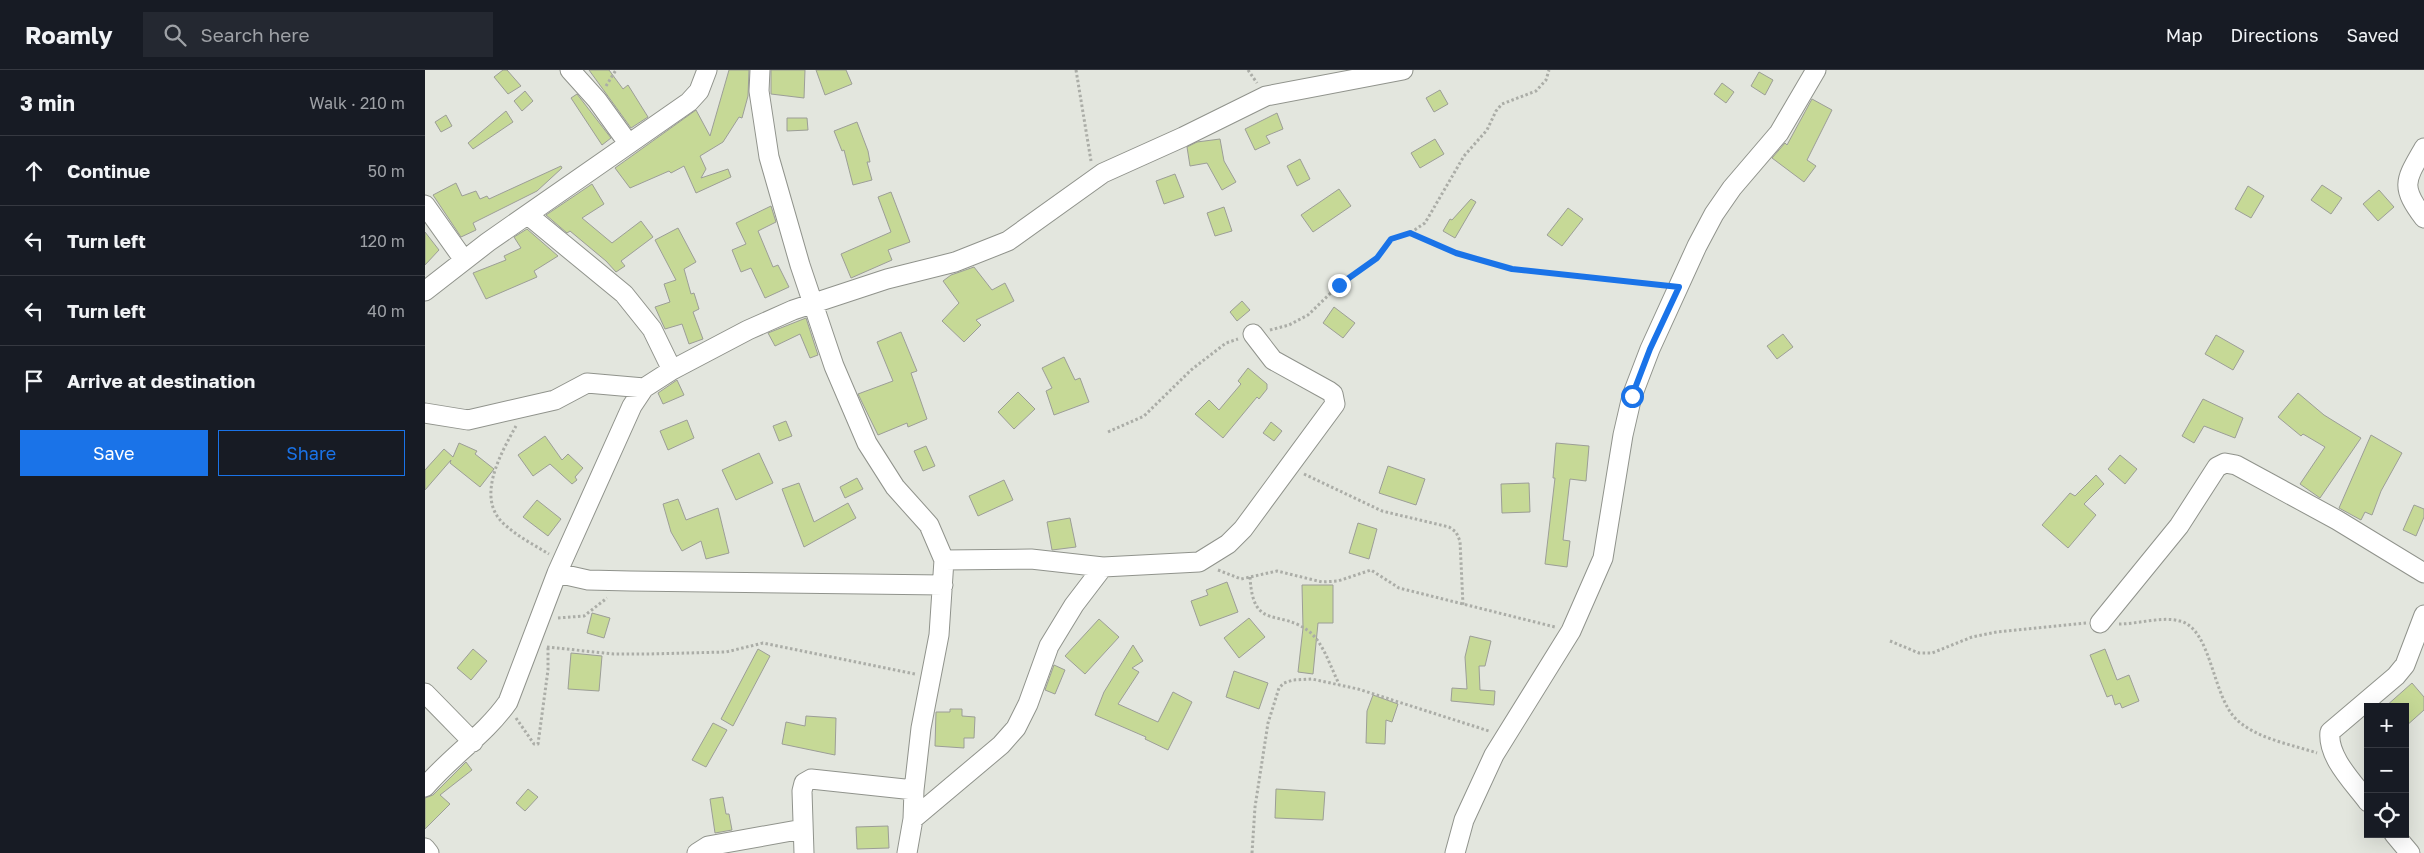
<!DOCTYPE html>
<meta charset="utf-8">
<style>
:root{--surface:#171b24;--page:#242831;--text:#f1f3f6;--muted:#9ea1a6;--line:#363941;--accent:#1a73e8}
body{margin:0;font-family:"Golos Text",sans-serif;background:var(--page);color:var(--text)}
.controls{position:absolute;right:15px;bottom:15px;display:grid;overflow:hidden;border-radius:0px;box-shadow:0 5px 20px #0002}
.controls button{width:45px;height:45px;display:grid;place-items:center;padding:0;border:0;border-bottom:1px solid var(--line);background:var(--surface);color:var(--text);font:25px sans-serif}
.stop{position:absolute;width:15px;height:15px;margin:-11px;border:4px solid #1a73e8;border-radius:50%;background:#fff}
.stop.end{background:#1a73e8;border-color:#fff;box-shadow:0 1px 5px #0008}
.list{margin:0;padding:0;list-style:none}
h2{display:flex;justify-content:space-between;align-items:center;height:65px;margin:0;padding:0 20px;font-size:21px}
h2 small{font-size:16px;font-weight:400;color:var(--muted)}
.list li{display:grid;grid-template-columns:32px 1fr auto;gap:15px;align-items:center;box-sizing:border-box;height:70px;padding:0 20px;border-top:1px solid var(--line)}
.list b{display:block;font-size:19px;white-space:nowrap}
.list em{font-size:16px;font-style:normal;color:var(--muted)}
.actions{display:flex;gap:10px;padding:15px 20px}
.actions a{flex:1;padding:11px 0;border:1px solid var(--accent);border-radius:0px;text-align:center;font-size:18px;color:var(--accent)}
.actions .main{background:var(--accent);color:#fff}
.icon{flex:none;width:28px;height:28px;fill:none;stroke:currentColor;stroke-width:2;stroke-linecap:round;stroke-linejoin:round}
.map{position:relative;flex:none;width:1999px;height:783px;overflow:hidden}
header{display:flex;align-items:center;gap:30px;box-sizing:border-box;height:70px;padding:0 25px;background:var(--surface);border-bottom:1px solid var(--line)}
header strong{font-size:24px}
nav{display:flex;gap:28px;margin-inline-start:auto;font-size:18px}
.search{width:350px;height:45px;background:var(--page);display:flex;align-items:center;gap:12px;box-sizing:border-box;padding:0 18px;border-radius:0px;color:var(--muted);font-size:19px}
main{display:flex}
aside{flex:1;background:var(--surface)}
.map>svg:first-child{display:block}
.building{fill:#c6d996;stroke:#9c9e97}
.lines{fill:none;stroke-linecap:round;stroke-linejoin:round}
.street-casing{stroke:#90938c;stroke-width:21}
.path{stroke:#abada7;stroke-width:3;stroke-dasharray:2.5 2.5;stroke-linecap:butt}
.street{stroke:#fff;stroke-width:19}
.route{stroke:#1a73e8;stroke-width:6}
</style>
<header>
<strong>Roamly</strong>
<div class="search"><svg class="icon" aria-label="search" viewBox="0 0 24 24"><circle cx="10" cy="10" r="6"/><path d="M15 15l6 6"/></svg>Search here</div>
<nav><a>Map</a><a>Directions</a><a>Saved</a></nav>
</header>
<main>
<aside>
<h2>3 min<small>Walk · 210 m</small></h2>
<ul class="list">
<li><svg class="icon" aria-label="ahead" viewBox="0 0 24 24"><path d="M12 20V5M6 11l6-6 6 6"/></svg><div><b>Continue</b></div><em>50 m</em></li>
<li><svg class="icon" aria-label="left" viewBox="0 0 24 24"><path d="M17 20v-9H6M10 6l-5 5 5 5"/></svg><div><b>Turn left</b></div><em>120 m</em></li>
<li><svg class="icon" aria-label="left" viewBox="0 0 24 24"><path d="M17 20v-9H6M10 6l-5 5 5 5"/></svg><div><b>Turn left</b></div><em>40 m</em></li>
<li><svg class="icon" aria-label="arrive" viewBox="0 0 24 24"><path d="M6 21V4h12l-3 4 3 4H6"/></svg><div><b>Arrive at destination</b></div></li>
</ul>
<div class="actions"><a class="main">Save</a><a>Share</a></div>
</aside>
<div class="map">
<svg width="1999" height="783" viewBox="0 0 1999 783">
<rect width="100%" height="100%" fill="#e3e6de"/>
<path class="building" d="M78 0H82L96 16 83 24 69 7Z
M164 0H184L198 19 203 15 223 47 206 58Z
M304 0H324L323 26 317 48 314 47 298 72 275 86 281 99 276 108 303 99 306 107 271 123 259 96 246 103 244 101 205 118 190 98 271 40 285 66Z
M346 0H380L379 28 346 24Z
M391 0H421L427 14 400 25Z
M1334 2 1348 10 1340 25 1326 16Z
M1297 13 1309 22 1301 33 1289 24Z
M1015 20 1023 34 1009 42 1001 28Z
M100 21 108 31 97 41 89 31Z
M152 24 186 68 177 75 146 28Z
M1387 29 1407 40 1382 90 1391 96 1379 112 1347 88 1360 73 1362 75Z
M81 41 88 52 48 79 43 73Z
M852 43 858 59 841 66 845 73 830 80 820 59Z
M21 45 27 56 16 62 10 52Z
M362 48H382L383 60 362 61Z
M432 52 443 81 445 92H442L447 110 428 115 419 80 417 81 409 61Z
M795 69 799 91 811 112 797 120 782 93 765 96 762 77 772 72Z
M1010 69 1019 84 995 98 986 83Z
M875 89 885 109 872 116 862 96Z
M136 96 137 98 112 121 48 153 51 160 36 167 8 125 31 113 37 126 51 121 55 129 62 126 64 129Z
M750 104 759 127 739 134 731 111Z
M167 114 179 134 157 148 187 173 216 151 228 167 196 191 200 196 191 202 181 191 145 161 142 163 121 145Z
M1897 115 1917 128 1906 144 1886 130Z
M1823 116 1839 126 1826 148 1810 139Z
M914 119 926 136 888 162 876 145Z
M1954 120 1969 137 1953 151 1938 134Z
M466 122 485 172 463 180 467 190 426 208 416 184 466 162 453 127Z
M1046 129 1051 132 1030 168 1018 161 1025 149 1027 150Z
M346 136 351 152 333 161 348 197 353 195 364 217 340 228 326 198 316 202 307 180 321 174 311 153Z
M799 137 807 161 790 166 782 143Z
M1143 138 1158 149 1137 176 1122 165Z
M253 158 271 192 259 199 266 224 269 223 274 239 268 242 278 269 264 274 257 254 240 259 230 237 245 232 239 214 251 210 230 170Z
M102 159 133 186 109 201 112 207 61 229 48 203 81 190 79 186 96 178 89 167Z
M0 162 14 180 0 195Z
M549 197 567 220 580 213 589 231 551 250 556 255 539 272 517 251 534 233 518 211 526 205Z
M817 231 825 240 812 251 805 242Z
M909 237 930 253 918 268 898 253Z
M381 248 393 285 385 288 375 264 350 276 343 263Z
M476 262 492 301 486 303 502 349 483 357 482 353 453 365 433 324 468 311 452 272Z
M1358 264 1368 277 1352 289 1342 276Z
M1791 265 1819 281 1808 300 1780 284Z
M639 287 650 310 655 308 664 332 629 345 621 321 627 318 617 298Z
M823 298 842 314V319L834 329 832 327 798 368 770 344 784 330 794 340 816 314 813 311Z
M252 310 259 325 238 334 233 323Z
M593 322 610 339 589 359 573 342Z
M1873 323 1899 345 1936 368 1895 428 1875 414 1900 377 1878 364 1876 366 1853 347Z
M1778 329 1818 348 1810 368 1779 356 1769 373 1757 366Z
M262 350 269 368 243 380 235 361Z
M361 351 367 366 354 371 348 356Z
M846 352 857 361 849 371 838 363Z
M1946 365 1977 383 1956 421 1947 445 1940 442 1936 450 1914 438Z
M120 366 137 390 143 384 158 398 150 407 152 410 147 414 125 394 108 406 93 385Z
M34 373 52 381 50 384 69 399 55 417 25 393 26 390 0 420V400L19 379 28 387Z
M1131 373 1164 376 1161 411 1145 409 1138 470 1145 471 1142 497 1120 494 1130 408H1128Z
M501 376 510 396 498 401 489 381Z
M334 383 348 413 311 430 297 400Z
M1695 385 1712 399 1700 414 1683 399Z
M963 396 1000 409 991 435 954 423Z
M1671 405 1679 414 1659 434 1671 445 1643 478 1617 455 1645 423 1650 426Z
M432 408 438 419 420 428 415 417Z
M579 410 588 430 553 446 544 426Z
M374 413 389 452 423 433 431 448 379 477 357 419Z
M1104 413 1105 442 1077 443 1076 414Z
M253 429 261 450 293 438 304 483 281 489 276 471 257 481 246 462 238 434Z
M112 430 136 449 123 466 98 447Z
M1989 435 1999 439V447L1991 466 1978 460Z
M645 448 651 477 627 480 622 452Z
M933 453 952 459 944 489 924 483Z
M802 512 813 542 775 556 766 531 783 525 781 520Z
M877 515H908V553H893L888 604 873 602 878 558Z
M167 543 185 548 179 568 162 563Z
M824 548 840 567 814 588 799 568Z
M674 549 694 567 660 604 640 586Z
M1045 566 1066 571 1060 596H1054L1055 620 1070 621 1069 635 1026 631 1027 618 1042 619 1040 587Z
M708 575 718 591 707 598 714 602 693 634 733 652 748 622 767 632 743 680 720 669 721 667 670 645 679 622Z
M48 579 62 591 46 610 32 598Z
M333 579 345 586 308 656 296 649Z
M1680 579 1692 610 1704 605 1714 631 1697 638 1695 633 1690 635 1687 625 1682 627 1665 585Z
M146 583 177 586 174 621 143 619Z
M629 595 640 600 630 624 620 620Z
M809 601 843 613 834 639 801 627Z
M1987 613 1999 627V640L1980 657V637H1960Z
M948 625 973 634 967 652 961 650 960 674 941 673 942 641Z
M525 639H537V646L550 647 549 668H539V678L510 676 511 642H525Z
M381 646 411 648 410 685 357 674 361 652 380 656Z
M288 653 302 660 281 697 267 690Z
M41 692 47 700 15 725 25 734 0 759V728L8 725Z
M103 719 113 727 100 741 91 733Z
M851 719 900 722 898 750 850 748Z
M298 727 301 744H304L307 760 290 763 285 729Z
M463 756 464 778 432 779 431 757Z"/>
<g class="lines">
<defs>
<path id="street" d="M145 0 172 30 203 73
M335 0 334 21 344 87 375 195 409 296 442 373 470 417 504 455 519 490 514 565 496 658 489 720 488 749 482 783
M1999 78C1980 111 1975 116 1999 148
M0 135 39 190
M103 145 199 224 227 259 247 300
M0 221 63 172 264 32 274 21 282 0
M0 343 43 350 130 330 162 313 219 318
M519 490 606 489 678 497 774 492 803 474 818 459 910 334 908 324 904 321 848 290 828 264
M132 503 163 510 205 511 518 515
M1675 553 1754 456 1792 397 1800 393 1811 395 1912 450 1999 503
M0 623 48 672
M0 717C26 686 60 665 83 632L132 503 207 336 219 318 247 300 323 260 368 240 462 209 530 192 583 171 678 103 758 67 841 26 978 0
M1943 732C1929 713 1902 687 1905 662L1971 606 1980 595 1999 545
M488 749 576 675 591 658 603 634 624 576 649 535 678 497
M1969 764 1985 783
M0 778 4 783
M272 783 283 776 378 759
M379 783 377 721 379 713 386 709 489 720
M1030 783 1039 750 1069 685 1146 561 1178 488 1198 365 1207 326 1225 279 1272 176 1289 144 1307 118 1354 63 1391 0"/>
</defs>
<use href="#street" class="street-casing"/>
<path class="path" d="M651 0 666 91
M823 0 832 13
M181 16 191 0
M985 163 1031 183 1087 199 1236 215
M845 260 864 255 883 245 914 215 952 188 966 169 985 163 1000 153 1039 86 1062 60 1071 41 1077 34 1111 21 1121 10 1124 0
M91 356C76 383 50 428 79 454 92 466 109 475 124 484
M683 362 719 346 766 300 801 273 813 269
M879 404 957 441 1024 457 1031 462 1035 471 1038 535
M793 500 816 509 852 501 897 512 913 511 946 500 974 518 1130 557
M825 507C828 563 855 537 886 563 899 575 906 598 914 614
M133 548 159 546 182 528
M1694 554C1714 554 1736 546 1755 551 1787 559 1787 627 1812 650 1833 669 1865 674 1892 683
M1465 571 1494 583H1507L1547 567 1572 562 1661 553
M122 577 189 584H223L301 582 338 573 490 604
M91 648 109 674H113L123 600V576
M827 783 830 737 843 653 854 618 859 613 868 610 887 609 933 619 1064 661"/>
<use href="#street" class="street"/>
</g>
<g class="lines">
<path class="route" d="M914 215 952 188 966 169 985 163 1031 183 1087 199 1254 217 1225 279 1207 326"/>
</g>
</svg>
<div class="controls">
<button>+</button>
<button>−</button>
<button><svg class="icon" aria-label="locate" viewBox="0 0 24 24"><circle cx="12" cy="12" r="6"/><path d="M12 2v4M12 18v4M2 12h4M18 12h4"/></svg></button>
</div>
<div class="stop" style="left:1207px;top:326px"></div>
<div class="stop end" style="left:914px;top:215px"></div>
</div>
</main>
